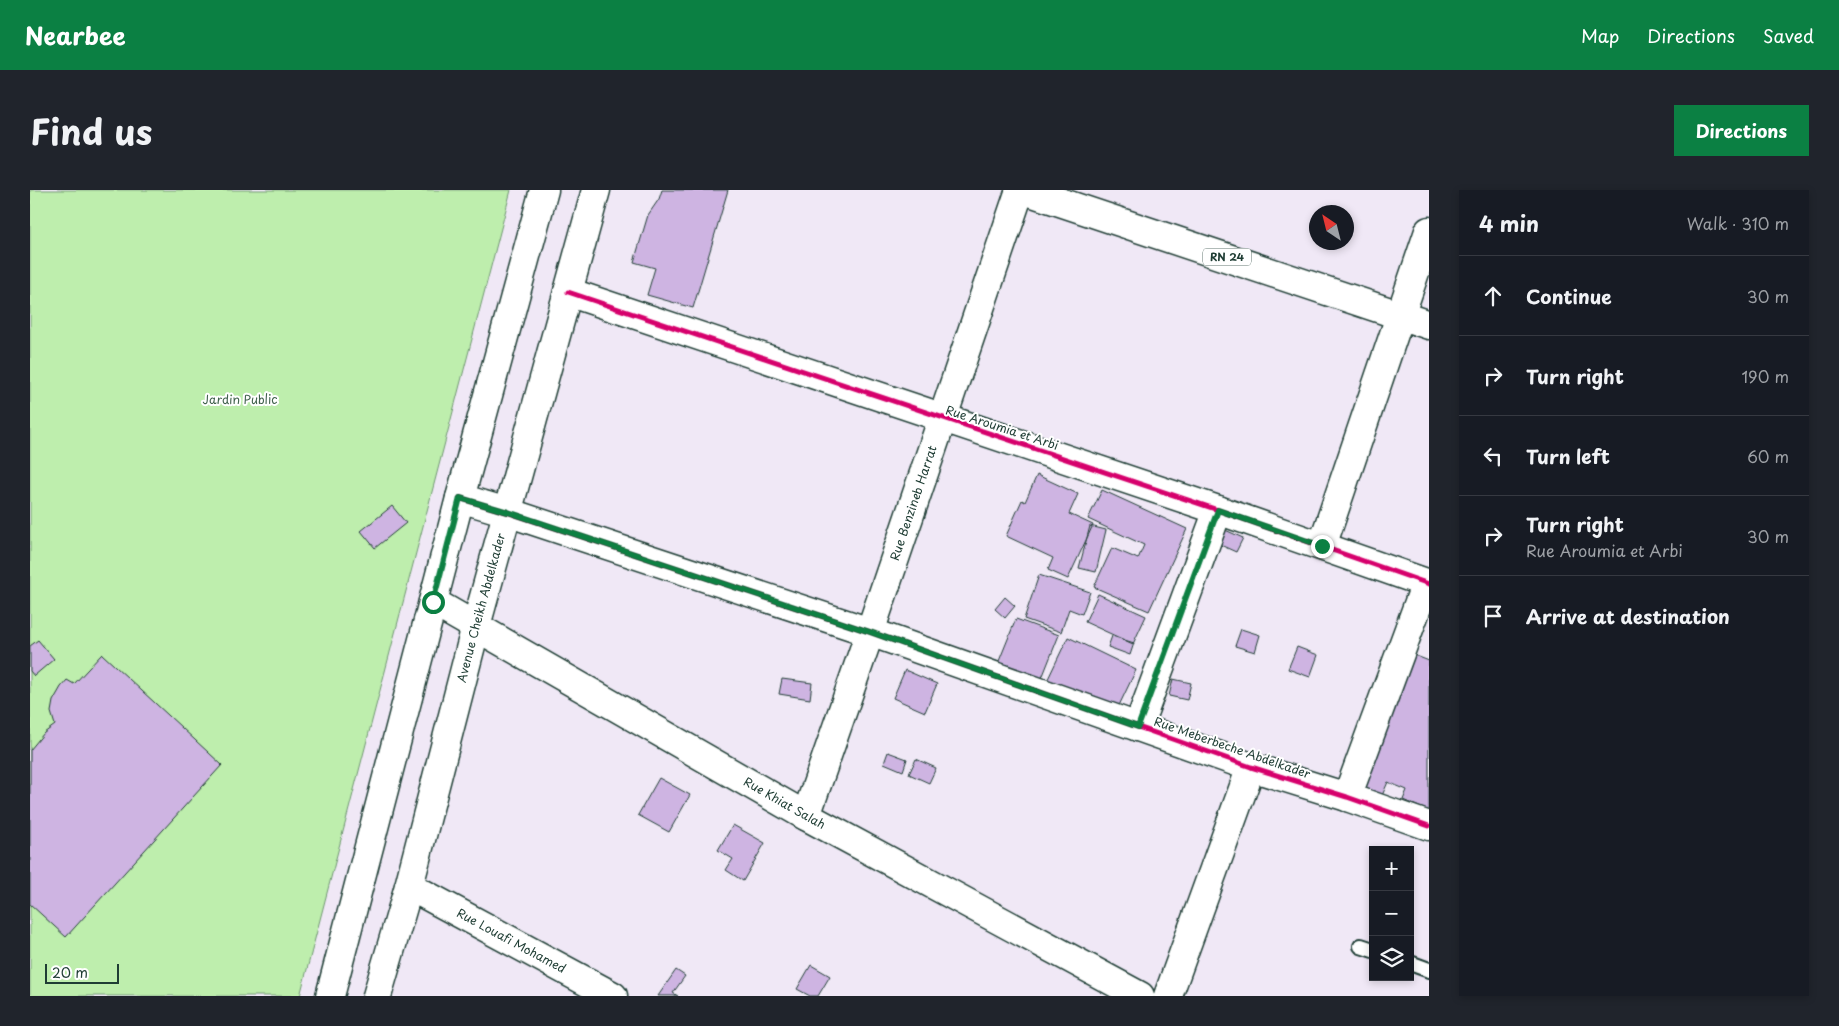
<!DOCTYPE html>
<meta charset="utf-8">
<style>
:root{--surface:#171b24;--page:#20242c;--text:#f1f3f6;--muted:#9ea1a6;--line:#363941;--accent:#0b8043}
body{margin:0;font-family:"Playpen Sans",sans-serif;background:var(--page);color:var(--text)}
.controls{position:absolute;right:15px;bottom:15px;display:grid;overflow:hidden;border-radius:0px;box-shadow:0 2px 8px #0003}
.controls button{width:45px;height:45px;display:grid;place-items:center;padding:0;border:0;border-bottom:1px solid var(--line);background:var(--surface);color:var(--text);font:25px sans-serif}
.compass{position:absolute;left:1279px;top:15px;width:45px;height:45px;border-radius:50%;background:var(--surface);box-shadow:0 2px 8px #0003;rotate:325deg}
.scale{position:absolute;left:15px;bottom:12px;width:74px;box-sizing:border-box;padding-left:5px;border:2px solid #1f3d34;border-top:0;font-size:14px;line-height:18px;white-space:nowrap;color:#1f3d34;-webkit-text-stroke:4px #fff;paint-order:stroke}
.stop{position:absolute;width:15px;height:15px;margin:-11px;border:4px solid #0b8043;border-radius:50%;background:#fff}
.stop.end{background:#0b8043;border-color:#fff;box-shadow:0 1px 5px #0008}
.list{margin:0;padding:0;list-style:none}
h2{display:flex;justify-content:space-between;align-items:center;height:65px;margin:0;padding:0 20px;font-size:21px}
h2 small{font-size:16px;font-weight:400;color:var(--muted)}
.list li{display:grid;grid-template-columns:32px 1fr auto;gap:15px;align-items:center;box-sizing:border-box;height:80px;padding:0 20px;border-top:1px solid var(--line)}
.list b{display:block;font-size:19px;white-space:nowrap}
.list p{margin:0;font-size:16px;white-space:nowrap;color:var(--muted)}
.list em{font-size:16px;font-style:normal;color:var(--muted)}
.icon{flex:none;width:28px;height:28px;fill:none;stroke:currentColor;stroke-width:2;stroke-linecap:round;stroke-linejoin:round}
.map{position:relative;flex:none;width:1399px;height:806px;overflow:hidden;border-radius:0px}
header{display:flex;align-items:center;gap:30px;box-sizing:border-box;height:70px;padding:0 25px;background:var(--accent);color:#fff}
header strong{font-size:24px}
nav{display:flex;gap:28px;margin-inline-start:auto;font-size:18px}
.intro{display:flex;align-items:center;justify-content:space-between;box-sizing:border-box;height:120px;padding:0 30px}
h1{margin:0;font-size:35px}
.button{padding:12px 22px;border-radius:0px;background:var(--accent);color:#fff;font-size:18px;font-weight:700}
main{display:flex;gap:30px;padding:0 30px}
aside{flex:1;background:var(--surface);border-radius:0px;box-shadow:0 2px 8px #0003}
.map>svg:first-child{display:block}
.green{fill:#beeead;stroke:#6e9670}
.building{fill:#ceb4e2;stroke:#1f3d34}
.lines{fill:none;stroke-linecap:round;stroke-linejoin:round}
.service-casing{stroke:#1f3d34;stroke-width:18}
.minor-casing{stroke:#1f3d34;stroke-width:31}
.secondary-casing{stroke:#1f3d34;stroke-width:31}
.primary-casing{stroke:#1f3d34;stroke-width:31}
.service{stroke:#fff;stroke-width:14}
.minor{stroke:#fff;stroke-width:28}
.secondary{stroke:#fff;stroke-width:28}
.primary{stroke:#fff;stroke-width:28}
.cycleway-casing{stroke:#fff;stroke-width:8}
.cycleway{stroke:#d6006c;stroke-width:5}
.route{stroke:#0b8043;stroke-width:6}
.labels{text-anchor:middle;stroke-width:4;stroke-linejoin:round;paint-order:stroke}
.shield{fill:#fff;stroke:#627771;stroke-width:1}
.shield-label{font-size:11px;font-weight:bold;fill:#1f3d34}
.park-label{font-size:12px;fill:#3f604c;stroke:#fff}
.street-label{font-size:12px;fill:#1f3d34;stroke:#fff}
</style>
<header>
<strong>Nearbee</strong>
<nav><a>Map</a><a>Directions</a><a>Saved</a></nav>
</header>
<div class="intro"><h1>Find us</h1><a class="button">Directions</a></div>
<main>
<div class="map">
<svg width="1399" height="806" viewBox="0 0 1399 806">
<rect width="100%" height="100%" fill="#f0e8f6"/>
<filter id="ink" filterUnits="userSpaceOnUse"><feTurbulence type="fractalNoise" baseFrequency=".02" numOctaves="2"/><feDisplacementMap in="SourceGraphic" scale="10" xChannelSelector="R" yChannelSelector="G"/><feConvolveMatrix kernelMatrix="1 2 1 2 8 2 1 2 1" color-interpolation-filters="sRGB"/></filter>
<g filter="url(#ink)">
<path class="green" d="M0 0H481L270 806H0Z"/>
<path class="building" d="M632 0H698L663 118 617 105 625 78 604 72 618 25 629 9Z
M1007 285 1048 304 1039 324 1063 335 1038 389 1018 380 1023 368 976 346 992 310 995 312Z
M1072 300 1157 339 1119 421 1064 397 1082 358 1108 369 1114 355 1058 329Z
M362 316 376 333 345 358 331 341Z
M1060 336 1076 340 1066 382 1049 378Z
M1193 339 1213 348 1206 362 1186 353Z
M1009 385 1060 402 1052 424 1039 419 1031 442 994 429Z
M1068 404 1116 426 1103 454 1055 432Z
M975 407 985 416 975 428 965 419Z
M986 429 1029 445 1010 493 967 476Z
M1211 439 1230 445 1225 462 1205 456Z
M1082 446 1104 453 1100 465 1078 457Z
M1038 447 1106 480 1084 526 1016 493Z
M8 450 24 469 4 486 0 481V456Z
M1267 457 1288 465 1280 487 1258 479Z
M1371 460 1399 471V621L1373 610 1377 600 1358 592 1350 610 1314 595Z
M72 464 192 575 36 747 0 714V560L14 543 25 535 21 522 23 511 31 497 37 490 44 494Z
M875 480 907 494 895 522 863 508Z
M752 489 782 493 780 509 749 504Z
M1143 489 1161 493 1157 510 1139 506Z
M858 562 877 569 873 581 854 573Z
M886 569 906 578 899 593 879 584Z
M629 588 660 605 639 642 608 625Z
M703 635 735 653 713 691 696 680 703 669 688 660Z
M781 775 800 786 788 806H780L767 799Z
M646 780 655 786 643 803 648 806H628Z"/>
<g class="lines">
<defs>
<path id="service" d="M1331 756 1343 760
M1380 773 1399 780"/>
<g id="minor">
<path d="M538 102 1188 320 1399 394"/>
<path d="M430 308 477 322 840 442 1221 577 1317 607 1399 636"/>
<path d="M1292 356 1399 41"/>
<path id="s1" d="M403 412 776 626 1110 806"/>
<path d="M1108 537 1188 320"/>
<path d="M1317 607 1396 393"/>
<path id="s2" d="M776 626 840 442 990 0"/>
<path id="s3" d="M379 696 583 806"/>
<path d="M1138 806 1221 577"/>
</g>
<g id="secondary">
<path d="M300 806 430 308 514 0"/>
<path id="s4" d="M347 806 379 696 446 436 566 0"/>
</g>
<path id="primary" d="M994 0 1399 135"/>
</defs>
<use href="#service" class="service-casing"/>
<use href="#minor" class="minor-casing"/>
<use href="#secondary" class="secondary-casing"/>
<use href="#primary" class="primary-casing"/>
<use href="#service" class="service"/>
<use href="#minor" class="minor"/>
<use href="#secondary" class="secondary"/>
<use href="#primary" class="primary"/>
<defs>
<path id="cycleway" d="M538 102 1188 320 1399 394
M430 308 477 322 840 442 1221 577 1317 607 1399 636"/>
</defs>
<use href="#cycleway" class="cycleway-casing"/>
<use href="#cycleway" class="cycleway"/>
</g>
</g>
<g class="lines" filter="url(#ink)">
<path class="route" d="M403 412 430 308 478 322 840 442 1108 537 1188 320 1292 356"/>
</g>
<g class="labels">
<rect class="shield" x="1173" y="58.5" width="48" height="17" rx="4"/>
<g class="shield-label">
<text x="1197" y="71">RN 24</text>
</g>
<g class="park-label">
<text x="210" y="214">Jardin Public</text>
</g>
<g class="street-label">
<text transform="translate(972 238) rotate(18)" y="4">Rue Aroumia et Arbi</text>
<text dy="4" stroke="none"><textPath href="#s2" startOffset="331">Rue Benzineb Harrat</textPath></text>
<text dy="4" stroke="none"><textPath href="#s4" startOffset="402">Avenue Cheikh Abdelkader</textPath></text>
<text transform="translate(1202 558) rotate(19)" y="4">Rue Meberbeche Abdelkader</text>
<text dy="4" stroke="none"><textPath href="#s1" startOffset="405">Rue Khiat Salah</textPath></text>
<text dy="4" stroke="none"><textPath href="#s3" startOffset="116">Rue Louafi Mohamed</textPath></text>
</g>
</g>
</svg>
<div class="controls">
<button>+</button>
<button>−</button>
<button><svg class="icon" aria-label="layers" viewBox="0 0 24 24"><path d="M12 4l9 5-9 5-9-5zM3 14l9 5 9-5"/></svg></button>
</div>
<svg class="compass" viewBox="-18 -18 36 36"><path d="M0-13l5 13h-10z" fill="#e53935"/><path d="M0 13l5-13h-10z" fill="#9ea1a6"/></svg>
<div class="scale">20 m</div>
<div class="stop" style="left:403px;top:412px"></div>
<div class="stop end" style="left:1292px;top:356px"></div>
</div>
<aside>
<h2>4 min<small>Walk · 310 m</small></h2>
<ul class="list">
<li><svg class="icon" aria-label="ahead" viewBox="0 0 24 24"><path d="M12 20V5M6 11l6-6 6 6"/></svg><div><b>Continue</b></div><em>30 m</em></li>
<li><svg class="icon" aria-label="right" viewBox="0 0 24 24"><path d="M7 20v-9h11M14 6l5 5-5 5"/></svg><div><b>Turn right</b></div><em>190 m</em></li>
<li><svg class="icon" aria-label="left" viewBox="0 0 24 24"><path d="M17 20v-9H6M10 6l-5 5 5 5"/></svg><div><b>Turn left</b></div><em>60 m</em></li>
<li><svg class="icon" aria-label="right" viewBox="0 0 24 24"><path d="M7 20v-9h11M14 6l5 5-5 5"/></svg><div><b>Turn right</b><p>Rue Aroumia et Arbi</p></div><em>30 m</em></li>
<li><svg class="icon" aria-label="arrive" viewBox="0 0 24 24"><path d="M6 21V4h12l-3 4 3 4H6"/></svg><div><b>Arrive at destination</b></div></li>
</ul>
</aside>
</main>
